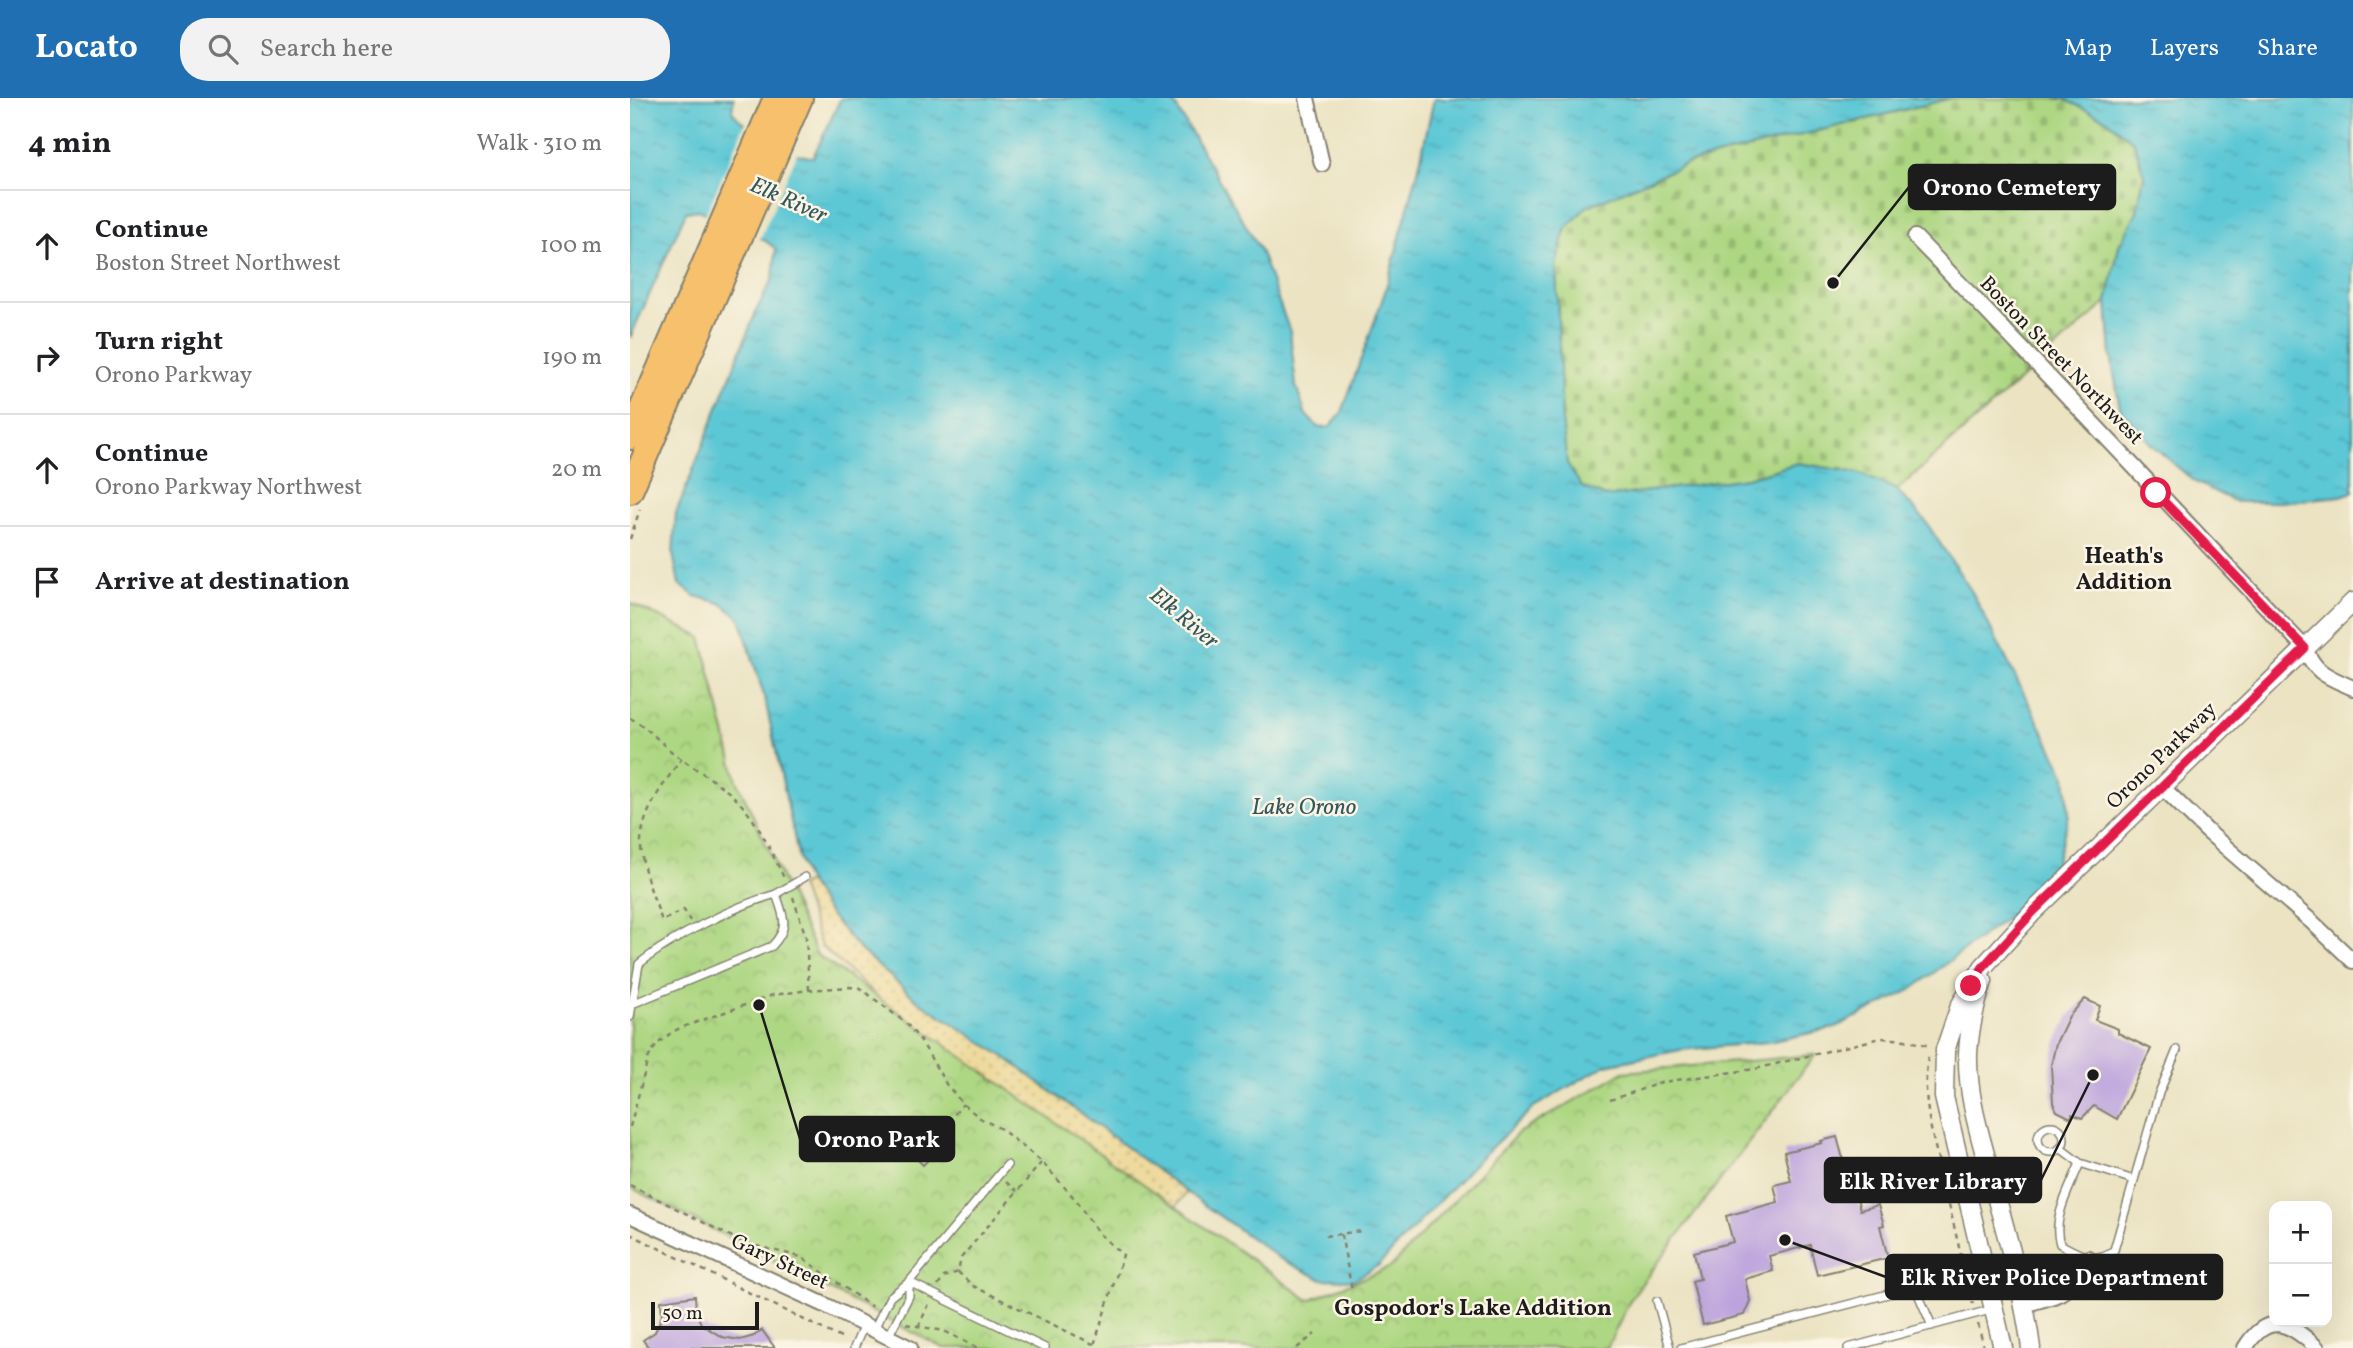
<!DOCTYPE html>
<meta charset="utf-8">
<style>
:root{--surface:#fff;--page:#f2f2f2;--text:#202124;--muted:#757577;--line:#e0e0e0;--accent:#1f6fb2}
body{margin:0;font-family:Vollkorn,serif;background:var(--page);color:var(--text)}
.controls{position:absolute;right:21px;bottom:21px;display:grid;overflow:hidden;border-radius:14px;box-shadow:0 7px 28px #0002}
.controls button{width:63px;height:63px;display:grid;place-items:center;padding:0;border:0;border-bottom:2px solid var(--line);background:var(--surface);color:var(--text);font:35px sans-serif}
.scale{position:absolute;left:21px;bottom:18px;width:108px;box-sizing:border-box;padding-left:7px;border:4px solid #1c1c1c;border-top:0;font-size:19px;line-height:24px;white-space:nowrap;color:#1c1c1c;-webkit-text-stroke:5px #fcf5e5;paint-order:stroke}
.stop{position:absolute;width:21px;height:21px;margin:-16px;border:5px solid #e11d48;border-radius:50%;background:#fff}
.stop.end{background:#e11d48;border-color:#fff;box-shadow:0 2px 7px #0008}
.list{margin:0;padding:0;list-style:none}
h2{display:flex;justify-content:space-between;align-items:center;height:91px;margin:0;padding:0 28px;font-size:30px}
h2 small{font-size:23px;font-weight:400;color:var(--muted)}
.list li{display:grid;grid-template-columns:46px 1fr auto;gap:21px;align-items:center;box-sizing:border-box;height:112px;padding:0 28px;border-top:2px solid var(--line)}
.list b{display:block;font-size:26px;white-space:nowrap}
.list p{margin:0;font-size:23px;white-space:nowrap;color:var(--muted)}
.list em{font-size:23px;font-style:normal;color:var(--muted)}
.icon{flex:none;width:38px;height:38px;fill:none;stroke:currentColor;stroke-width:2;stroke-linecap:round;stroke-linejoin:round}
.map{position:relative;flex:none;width:1723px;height:1250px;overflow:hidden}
header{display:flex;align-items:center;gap:42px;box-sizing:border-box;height:98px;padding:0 35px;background:var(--accent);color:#fff}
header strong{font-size:33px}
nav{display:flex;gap:38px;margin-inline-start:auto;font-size:24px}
.search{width:490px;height:63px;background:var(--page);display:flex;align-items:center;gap:18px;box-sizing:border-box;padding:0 24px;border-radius:28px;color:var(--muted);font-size:26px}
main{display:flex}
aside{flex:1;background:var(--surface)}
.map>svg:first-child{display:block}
.sand{fill:url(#sand-dots);stroke:#857b5d;stroke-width:2}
.cemetery{fill:url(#cemetery-stones);stroke:#657a50;stroke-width:2}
.park{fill:url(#park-crowns);stroke:#657a50;stroke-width:2}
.water{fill:url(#water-ripples);stroke:#3c7278;stroke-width:2}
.pier{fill:#ebe3c2}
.building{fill:#bca3dd}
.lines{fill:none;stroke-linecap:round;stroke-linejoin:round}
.service-casing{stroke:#84806f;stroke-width:10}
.minor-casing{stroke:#84806f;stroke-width:18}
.tertiary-casing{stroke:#84806f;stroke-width:21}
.trunk-casing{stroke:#84806f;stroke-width:28}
.path{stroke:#84806f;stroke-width:2.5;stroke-dasharray:5 5;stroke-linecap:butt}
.service{stroke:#fff;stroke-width:7}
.minor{stroke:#fff;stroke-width:14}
.tertiary{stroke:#fff;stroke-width:18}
.trunk{stroke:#f7c06c;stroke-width:24}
.route{stroke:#e11d48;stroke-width:9}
.labels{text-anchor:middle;stroke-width:5;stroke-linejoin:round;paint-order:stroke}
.street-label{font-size:21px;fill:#1c1c1c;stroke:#fcf5e5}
.water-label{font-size:23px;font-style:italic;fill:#32585d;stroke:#fcf5e5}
.neighbourhood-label{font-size:23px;font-weight:bold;fill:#1c1c1c;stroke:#fcf5e5}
.leader{fill:none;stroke:#1c1c1c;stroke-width:2.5}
.callout-dot{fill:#1c1c1c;stroke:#fcf5e5;stroke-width:2.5}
.callout{fill:#1c1c1c;stroke:#1c1c1c;stroke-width:2.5}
.callout-label{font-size:23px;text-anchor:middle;font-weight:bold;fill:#fff}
</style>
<header>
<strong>Locato</strong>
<div class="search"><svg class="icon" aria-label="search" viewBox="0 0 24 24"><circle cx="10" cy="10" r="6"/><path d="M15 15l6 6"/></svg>Search here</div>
<nav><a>Map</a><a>Layers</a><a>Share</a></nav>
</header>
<main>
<aside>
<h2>4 min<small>Walk · 310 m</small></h2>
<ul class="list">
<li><svg class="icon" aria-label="ahead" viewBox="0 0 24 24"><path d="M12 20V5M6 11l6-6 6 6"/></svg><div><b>Continue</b><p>Boston Street Northwest</p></div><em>100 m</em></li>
<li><svg class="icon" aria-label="right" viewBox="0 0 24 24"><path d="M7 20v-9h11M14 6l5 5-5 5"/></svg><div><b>Turn right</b><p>Orono Parkway</p></div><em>190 m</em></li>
<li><svg class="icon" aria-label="ahead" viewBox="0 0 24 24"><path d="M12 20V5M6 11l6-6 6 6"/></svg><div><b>Continue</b><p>Orono Parkway Northwest</p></div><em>20 m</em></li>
<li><svg class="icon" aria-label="arrive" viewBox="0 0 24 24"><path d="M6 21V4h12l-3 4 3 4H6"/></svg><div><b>Arrive at destination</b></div></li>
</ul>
</aside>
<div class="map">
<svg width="1723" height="1250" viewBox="0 0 1723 1250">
<defs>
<pattern id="sand-dots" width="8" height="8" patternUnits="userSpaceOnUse" patternTransform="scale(1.75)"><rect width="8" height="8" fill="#eeda9e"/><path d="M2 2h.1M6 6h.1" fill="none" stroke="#ccba88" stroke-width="1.8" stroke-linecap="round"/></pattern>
<pattern id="cemetery-stones" width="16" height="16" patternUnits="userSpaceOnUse" patternTransform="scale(1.75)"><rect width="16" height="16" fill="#aed783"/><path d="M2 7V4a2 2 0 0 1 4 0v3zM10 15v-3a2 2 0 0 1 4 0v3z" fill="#95b871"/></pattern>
<pattern id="park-crowns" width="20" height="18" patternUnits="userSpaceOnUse" patternTransform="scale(1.75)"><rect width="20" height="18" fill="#aed783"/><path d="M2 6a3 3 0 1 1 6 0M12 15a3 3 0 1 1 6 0" fill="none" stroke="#95b871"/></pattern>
<pattern id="water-ripples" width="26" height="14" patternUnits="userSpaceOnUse" patternTransform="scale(1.75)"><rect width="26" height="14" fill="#5cc7d5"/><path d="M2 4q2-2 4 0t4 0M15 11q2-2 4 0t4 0" fill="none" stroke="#4faab6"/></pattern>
</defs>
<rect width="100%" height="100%" fill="#fcf5e5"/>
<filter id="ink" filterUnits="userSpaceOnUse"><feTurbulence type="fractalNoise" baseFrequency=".0143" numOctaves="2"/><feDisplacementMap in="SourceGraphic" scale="14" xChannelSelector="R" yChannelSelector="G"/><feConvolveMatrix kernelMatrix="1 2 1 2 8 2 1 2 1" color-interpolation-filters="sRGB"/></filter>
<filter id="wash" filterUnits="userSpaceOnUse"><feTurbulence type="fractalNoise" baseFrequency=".00686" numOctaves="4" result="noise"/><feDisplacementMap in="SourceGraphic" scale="28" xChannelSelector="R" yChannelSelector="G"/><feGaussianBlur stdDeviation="1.57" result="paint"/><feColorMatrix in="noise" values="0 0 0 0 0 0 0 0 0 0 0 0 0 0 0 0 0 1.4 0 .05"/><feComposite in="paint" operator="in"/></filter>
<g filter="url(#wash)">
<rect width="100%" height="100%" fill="#ebe3c2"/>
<path class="sand" d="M179 784 199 816 228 850 287 902 376 960 557 1094 540 1116 291 936 233 886 191 848 170 788Z"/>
<path class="cemetery" d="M1322 0 1434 1 1476 21 1504 44 1514 77 1507 114 1489 148 1477 204 1267 392 1228 375 1168 365 1117 380 976 399 952 389 937 367 932 323 926 167 935 132 956 109 1058 65Z"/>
<path class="park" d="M0 505 71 539 107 683 187 857 679 1202 761 1169 888 1035 994 974 1185 957 1001 1200 977 1250H313L0 1089Z"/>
<path class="water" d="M0 0H104L102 13C116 32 160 58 183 59L211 0H541L629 150 660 234 666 288 676 317 689 330 700 329 712 314 755 194 789 69 804 0H1322L1058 65 956 109 935 132 926 167 932 323 937 366 952 389 976 399 1117 380 1168 365 1228 375 1267 392 1294 421 1342 494 1436 678 1439 717 1426 765 1383 815 1281 892 1204 930 1138 944 1050 952 976 967 904 1009 846 1064 749 1167 723 1182 691 1181 652 1162 574 1107 376 960 287 902 228 850 199 816 175 779 169 761 135 601 110 520 91 505 65 498 49 486 43 456 46 415 127 211 143 180 146 151 133 141 69 112 56 114 0 240Z
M1428 0H1723V394L1711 398 1650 404H1606L1565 384 1521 346 1490 310 1481 258 1477 204 1489 148 1507 114 1514 77 1504 44 1476 21 1434 1Z"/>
<path class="pier" d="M116 24 168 53 129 143 75 118Z"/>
<g id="blocks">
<path class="building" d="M1455 901 1470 908 1465 922 1488 931V935L1521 951 1487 1021 1464 1008 1452 1020 1442 1016 1441 1020 1427 1013 1423 1005 1421 967 1426 945 1439 918Z
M298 1035 311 1049 293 1067 280 1054Z
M1207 1039 1223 1097 1226 1096 1230 1112 1248 1107 1254 1127 1250 1128 1258 1160 1187 1177 1180 1147 1139 1158 1143 1173 1115 1181 1120 1203 1114 1217 1073 1227 1062 1183 1070 1181 1064 1154 1103 1144 1096 1118 1148 1104 1144 1087 1161 1083 1154 1054 1192 1045 1191 1043Z
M65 1198 66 1213 71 1226 92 1239 110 1242 124 1238 132 1232 145 1250H19L13 1242 25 1234 32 1218 31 1203Z"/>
</g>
</g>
<g filter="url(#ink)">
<use href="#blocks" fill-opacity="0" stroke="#84806f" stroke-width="2"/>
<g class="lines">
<defs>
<path id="service" d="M146 796 175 779
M0 919 9 866C42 839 105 808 146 796 154 819 160 829 142 848L2 906
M1408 1041a13 13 0 1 1 26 0a13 13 0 1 1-26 0Z
M1430 1050 1450 1065 1504 1082
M1450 1065C1441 1088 1421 1121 1430 1146 1449 1156 1465 1167 1484 1152L1529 995 1547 952
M279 1184 415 1250
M1027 1203 1040 1250
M244 1231 260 1199 279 1184 377 1067
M258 1239 279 1198V1184
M224 1250 234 1227
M1051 1250 1285 1189 1302 1228
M1218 1250 1364 1211"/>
<path id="minor" d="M677 0 692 66
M1285 139C1417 275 1545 413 1675 550 1685 576 1699 579 1723 590
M1531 688 1577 733 1682 824 1723 863
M0 1117 193 1206 280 1250
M1393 1207C1433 1195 1437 1199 1458 1160
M1615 1250C1638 1212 1660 1225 1687 1250"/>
<path id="tertiary" d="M1353 883C1345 907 1339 931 1338 956 1337 994 1348 1031 1358 1067 1373 1127 1393 1188 1401 1250
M1373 1250 1314 999 1315 952 1330 908 1353 869 1403 814 1723 504"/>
<path id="trunk" d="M0 339 146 0
M0 393 170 0"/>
</defs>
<use href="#service" class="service-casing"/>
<use href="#minor" class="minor-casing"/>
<use href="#tertiary" class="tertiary-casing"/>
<use href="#trunk" class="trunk-casing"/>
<path class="path" d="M0 441 10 411
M0 620C18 629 30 645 46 657 65 671 85 682 103 698 126 719 141 753 154 780
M52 660C35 684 13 712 11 743 10 768 24 800 32 823L54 812 60 823
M163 799 176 839 179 892
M1298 959C1291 1002 1303 1040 1313 1081 1323 1123 1332 1164 1343 1206
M980 1002 1033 984 1125 971 1251 940 1275 942 1300 948 1299 949
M0 1029 18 961C25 946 36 937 50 930L143 897 179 892 220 889 230 890 276 925 291 943 316 986 333 1006 350 1020 371 1031 412 1064 445 1101 468 1135 493 1157 463 1250
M305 1039 333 1006
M376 1084 387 1093
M0 1087 114 1145 171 1159 242 1209
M0 1136 215 1242
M711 1136 722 1192
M695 1138 731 1133
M328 1174 343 1188 463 1246
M308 1188 314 1179 328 1174 331 1160 411 1065
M276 1226 314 1233 348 1250
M1348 1226 1354 1250
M288 1229 299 1206
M667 1250 685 1236"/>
<use href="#service" class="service"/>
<use href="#minor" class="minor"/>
<use href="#tertiary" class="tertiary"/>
<use href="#trunk" class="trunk"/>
</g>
</g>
<g class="lines" filter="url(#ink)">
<path class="route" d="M1341 888 1353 869 1403 814 1675 550 1526 395"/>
</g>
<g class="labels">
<g class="street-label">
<text transform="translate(1432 262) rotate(46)" y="7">Boston Street Northwest</text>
<text transform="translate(1531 657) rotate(-44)" y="7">Orono Parkway</text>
<text transform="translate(150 1163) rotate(25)" y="7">Gary Street</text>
</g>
<g class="water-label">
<text transform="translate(159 101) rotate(24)" y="8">Elk River</text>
<text transform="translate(555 519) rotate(40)" y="8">Elk River</text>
<text x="674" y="716">Lake Orono</text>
</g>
<g class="neighbourhood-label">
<text x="1494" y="465">Heath's<tspan x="1494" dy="26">Addition</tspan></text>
<text x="843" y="1217">Gospodor's Lake Addition</text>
</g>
</g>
<path class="leader" d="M1203 185L1279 89M129 907L170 1041M1463 977L1411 1082M1155 1142L1256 1179"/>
<g class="callout-dot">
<circle cx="1203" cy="185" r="7"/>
<circle cx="129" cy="907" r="7"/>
<circle cx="1463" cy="977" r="7"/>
<circle cx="1155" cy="1142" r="7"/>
</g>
<g class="callout">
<rect x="1279" y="67" width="206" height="44" rx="7"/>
<rect x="170" y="1019" width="154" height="44" rx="7"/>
<rect x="1195" y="1060" width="216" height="44" rx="7"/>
<rect x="1256" y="1157" width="336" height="44" rx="7"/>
</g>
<g class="callout-label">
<text x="1382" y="97">Orono Cemetery</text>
<text x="247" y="1049">Orono Park</text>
<text x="1303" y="1091">Elk River Library</text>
<text x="1424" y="1187">Elk River Police Department</text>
</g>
</svg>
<div class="controls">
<button>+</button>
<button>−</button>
</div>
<div class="scale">50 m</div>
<div class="stop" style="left:1526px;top:395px"></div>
<div class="stop end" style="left:1341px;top:888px"></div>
</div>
</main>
